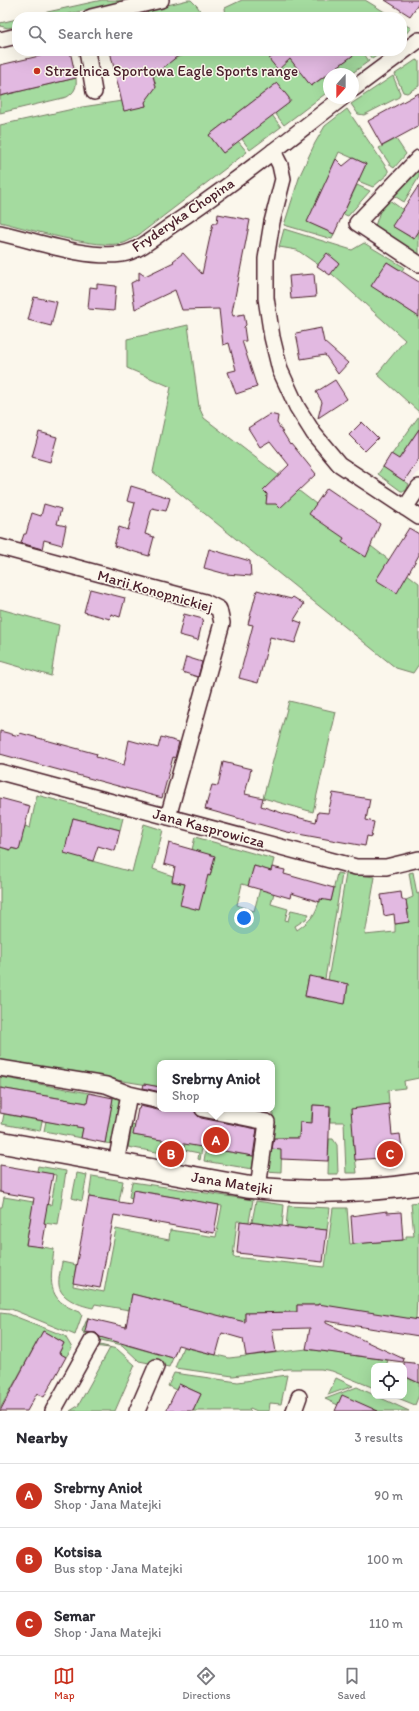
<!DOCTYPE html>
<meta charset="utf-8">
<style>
:root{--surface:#fff;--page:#f7f7f7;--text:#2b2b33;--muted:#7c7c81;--line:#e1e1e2;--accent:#c8321e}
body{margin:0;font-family:Itim,sans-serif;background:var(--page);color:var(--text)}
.controls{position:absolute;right:12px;bottom:12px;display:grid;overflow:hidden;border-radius:8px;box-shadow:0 4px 16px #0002}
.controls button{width:36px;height:36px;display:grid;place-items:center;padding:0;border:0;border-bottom:1px solid var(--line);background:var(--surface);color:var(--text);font:20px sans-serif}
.compass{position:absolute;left:323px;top:68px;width:36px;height:36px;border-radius:50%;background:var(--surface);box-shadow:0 4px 16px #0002;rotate:201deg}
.you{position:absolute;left:244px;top:918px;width:14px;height:14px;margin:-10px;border:3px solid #fff;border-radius:50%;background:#1a73e8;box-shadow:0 0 0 6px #1a73e833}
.badge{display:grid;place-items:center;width:26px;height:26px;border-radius:50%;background:var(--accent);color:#fff;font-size:13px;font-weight:700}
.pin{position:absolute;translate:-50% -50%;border:2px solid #fff;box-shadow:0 1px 4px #0006}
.popup{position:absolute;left:157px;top:1060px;width:118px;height:52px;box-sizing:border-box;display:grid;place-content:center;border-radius:8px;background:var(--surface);filter:drop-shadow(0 1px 3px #0005);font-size:13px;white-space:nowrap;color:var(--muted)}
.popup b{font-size:15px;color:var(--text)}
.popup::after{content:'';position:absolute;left:50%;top:100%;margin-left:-8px;border:8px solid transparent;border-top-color:var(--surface)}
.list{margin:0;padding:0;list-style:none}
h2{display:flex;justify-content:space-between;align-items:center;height:52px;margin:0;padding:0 16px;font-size:17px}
h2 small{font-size:13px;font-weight:400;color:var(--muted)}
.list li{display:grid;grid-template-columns:26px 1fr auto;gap:12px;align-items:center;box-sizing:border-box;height:64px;padding:0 16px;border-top:1px solid var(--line)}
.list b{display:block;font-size:15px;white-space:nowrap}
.list p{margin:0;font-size:13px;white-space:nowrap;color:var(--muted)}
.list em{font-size:13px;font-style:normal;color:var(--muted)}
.icon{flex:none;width:22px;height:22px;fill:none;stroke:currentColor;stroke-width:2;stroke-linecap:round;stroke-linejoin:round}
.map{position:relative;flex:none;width:419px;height:1411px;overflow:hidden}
.search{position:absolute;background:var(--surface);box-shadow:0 4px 16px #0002;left:12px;right:12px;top:12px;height:44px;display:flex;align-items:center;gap:10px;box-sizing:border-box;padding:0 14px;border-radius:16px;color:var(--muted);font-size:15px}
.sheet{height:244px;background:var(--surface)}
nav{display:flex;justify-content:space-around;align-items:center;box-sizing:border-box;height:56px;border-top:1px solid var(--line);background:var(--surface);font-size:11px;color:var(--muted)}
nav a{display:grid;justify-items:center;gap:2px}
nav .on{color:var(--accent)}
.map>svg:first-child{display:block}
.built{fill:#f4e4e9}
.green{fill:#a4db9f;stroke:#777d65}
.building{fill:#e2b9e1;stroke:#4a1f2b}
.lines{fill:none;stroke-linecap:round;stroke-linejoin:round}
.street-casing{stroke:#4a1f2b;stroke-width:18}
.secondary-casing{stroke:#4a1f2b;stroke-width:24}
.street{stroke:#fbf7ec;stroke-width:15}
.secondary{stroke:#fbf7ec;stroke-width:21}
.poi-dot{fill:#c8321e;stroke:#fbf7ec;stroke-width:1.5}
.labels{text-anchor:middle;stroke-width:3;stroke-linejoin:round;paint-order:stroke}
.poi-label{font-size:15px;fill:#4a1f2b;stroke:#fbf7ec;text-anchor:start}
.street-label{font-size:15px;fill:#4a1f2b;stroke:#fbf7ec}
</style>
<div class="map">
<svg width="419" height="1411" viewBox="0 0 419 1411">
<rect width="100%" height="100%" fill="#fbf7ec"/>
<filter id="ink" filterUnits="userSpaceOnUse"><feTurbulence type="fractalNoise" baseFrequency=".025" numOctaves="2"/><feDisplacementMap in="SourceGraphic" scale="8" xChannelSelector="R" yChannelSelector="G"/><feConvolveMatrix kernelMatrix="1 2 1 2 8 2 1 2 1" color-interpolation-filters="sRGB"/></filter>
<g filter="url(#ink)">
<path class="built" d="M417 432 419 433V471L409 484 390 472Z"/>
<path class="green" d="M102 0H129L56 17H25Z
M188 0H191L197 6 201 12 182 17H143L151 9Z
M242 0H365L393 17H226L225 8Z
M17 19V26L8 28 0 26V23Z
M402 23 411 28 402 38Z
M194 51H321L298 68 311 86 327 75 329 77V91L284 125 275 113 291 101 277 83 209 135 223 153 238 141 247 152 140 234C135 237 129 241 124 243 97 250 29 229 0 222V125L82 107 122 101 146 106 145 102 153 89 156 88 153 74C163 71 168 60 178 57 184 55 188 55 194 51Z
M359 51H362L369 61 351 74H331L330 72Z
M366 51H384L372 59Z
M416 60 419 61V86L407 93 403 92 395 74Z
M393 76 400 93 399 97 364 115 358 114 351 104Z
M76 78C77 87 75 92 67 97L0 113V96Z
M347 109 388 170V174L373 187 358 181 366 164 339 152 308 222 334 234 332 239 284 225 300 175 315 143 325 126Z
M272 115 281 127 250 150 242 139Z
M396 139 406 154 394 168 391 166 379 148Z
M417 169 419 170V177L404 202 393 195Z
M357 185 370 191 348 216 343 214Z
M388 199 403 210 393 226 413 239 419 231V260L375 226 381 208Z
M284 229 352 250 364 243 404 267 402 271 387 262 372 286 419 317V412L377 374 405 340 333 275 297 250 279 247Z
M188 325 199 407 204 418 419 583V664L413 673 396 668 153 472 171 387 127 368V339Z
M419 416V433L417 432 390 472 409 484 406 491H401L378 474Z
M0 609 59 625 51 676 0 661Z
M289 701 336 712 313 812 263 798Z
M37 795 123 818 120 830 73 818 81 858 132 872 144 824 163 830 153 869 173 876 172 882 184 884 188 870 210 876 212 867 208 866 192 850 195 837 274 859 271 871 254 866 249 886 242 884 237 905 254 911 260 889 274 893 271 904 288 909 285 920 288 921 291 910 309 914 306 919 295 926 297 930C311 920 316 915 320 898L331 901 337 873 342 874 325 979 309 976 305 997 345 1003 348 984 328 980 346 874 375 877 365 935 395 932V924L409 922 406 900 413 897 409 873 413 872 417 894 419 893V1078L404 1081 405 1088 388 1090 389 1104 373 1107 353 1139 357 1173H346L344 1122H330L331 1106 313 1105 311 1123H300L299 1138H282L281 1172 265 1171 274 1107H272V1063H160V1087L0 1061V845V847L10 850 11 848 18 850 25 826 30 828Z
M0 1077 89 1093 87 1103 0 1088Z
M113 1097 122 1098 119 1145 105 1143Z
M4 1114 42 1121 40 1131 2 1124Z
M46 1121 83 1128 81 1138 44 1131Z
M132 1125 135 1126 134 1135 180 1143 178 1156 128 1147Z
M205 1130 200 1160 198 1159 199 1153 184 1150 186 1135Z
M329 1139H333L337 1145 338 1174H328Z
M206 1148 254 1156 252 1169 204 1161Z
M38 1166 66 1171 58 1225 30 1221 26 1244 54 1249C51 1280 44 1300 80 1312L82 1315 75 1335 11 1309 0 1308V1207H2L4 1197 51 1205 56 1175 39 1172 37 1171Z
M77 1173 87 1175 82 1201 72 1198Z
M92 1176 123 1181 119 1202 89 1197Z
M132 1182 253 1200 249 1222 237 1221 233 1257 325 1267 333 1208H347L350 1244 403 1240 406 1239V1236H414L411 1203 419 1202V1295H417L416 1320 320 1305H297V1312L245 1313V1329L243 1322 132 1294 129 1310 95 1304 93 1308C82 1306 60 1299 59 1285 58 1278 61 1269 62 1262L76 1265 73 1286 104 1292 116 1229 169 1240 170 1230 216 1237 222 1206 134 1190 132 1198 129 1197Z
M256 1201 284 1205 282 1227 252 1222Z
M288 1206 330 1208 327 1230 286 1227Z
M0 1313 9 1314 65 1336 72 1348 66 1357 59 1353 64 1343 43 1331 0 1409Z
M88 1317 85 1332 116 1341H125L126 1345 173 1358 169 1367 139 1361 122 1345 89 1337 82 1331Z
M87 1342 117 1349 135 1365 115 1411H70L78 1406 110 1348 94 1346 88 1357 77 1350Z
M183 1347 229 1358 307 1349 388 1360 386 1366H374V1388L332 1371 321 1369H288L233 1376 175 1368Z
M414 1364 407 1378 419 1383V1395L415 1405 393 1396H404V1373Z
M174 1373 238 1382 287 1375 281 1404 270 1403 269 1411H257L250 1408 249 1410 251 1411H193L201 1394 179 1384 176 1390 168 1386Z
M336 1378 353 1386 328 1395Z
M357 1387 409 1411H362L342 1395 338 1405 325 1399Z"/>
<path class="building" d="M385 0H419V3L410 16Z
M61 51H70L76 78 0 96V65Z
M110 51H184L153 76 156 87 145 102 146 106 124 111Z
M279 51H359L311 86 290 59 278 70 269 59Z
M277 83 289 98V103L223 153 209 135Z
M419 93V126L382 146 368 121Z
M353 158 366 164 334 234 307 222 336 159 343 166Z
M419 185V231L414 239 392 226Z
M218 214 250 220 232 312 233 316 244 314 246 325 244 327 246 341H242L257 387 236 394 228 372 236 370 229 343 223 345 219 309 182 310 175 290 135 309 131 283 139 279V272L145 276 174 262 173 261 183 253 202 274 213 223H217Z
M327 253 339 263 330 275 317 266Z
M387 262 419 282V317L371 286Z
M314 274 316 297 291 299 289 276Z
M97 284 116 286 114 311 88 309 90 287 97 288Z
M34 297 57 302 51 326 28 320Z
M321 328 324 342 348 363 338 374 325 355 301 359 296 333Z
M335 380 347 399 318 418 322 402 316 392Z
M270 414 278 416 277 423 290 444 291 443 316 474 280 508 276 504H266L267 494 263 490 289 465 270 441 260 447 248 428Z
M362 422 378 438 365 451 349 435Z
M419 429V459L404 481 383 467 391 454 399 459Z
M39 432 57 437 50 462 32 457Z
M131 486 170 498 166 511 152 508 145 534 154 537 149 556 114 546 119 527 128 530 135 503 127 501Z
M327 488 380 524 366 557 342 542 344 538 309 514Z
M44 504 61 509 57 524 66 526 62 545 44 540 42 549 21 543 24 534H26L32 513 41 516Z
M409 528 419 534V555L397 593 376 580Z
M209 549 250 561 251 576 226 574 204 568Z
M90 589 125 598 120 617 111 614 110 619 84 612Z
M257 590 291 599 293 597 304 604 294 620 302 623 295 643 270 637 258 683 239 678 253 625 248 624Z
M184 614 203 619 198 640 179 635Z
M186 657 202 662 198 677 182 672Z
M0 731 19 736 20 733 97 754 96 757 124 765 129 740 158 748 161 737 179 742 175 758 173 757 162 798 0 754Z
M223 762 251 769 245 794 263 798 261 806 285 814 316 822 318 812 328 813 333 793 370 799 366 820 374 822 371 837 367 836 365 846 287 832 205 809 212 785 218 786Z
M0 798 30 806 19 850 11 848V850L0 847Z
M73 818 120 830 115 851 98 846 93 861 64 853Z
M169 843 215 856 210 876 208 875 199 910 180 905 185 884 172 881 175 867 164 864Z
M254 866 271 871 272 867 285 870 284 874 334 888 331 901 320 899V902L291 893 290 898 248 886Z
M401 892 402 900H406L409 922 395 924 394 914 384 916 381 895Z
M309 976 348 984 345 1004 305 996Z
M144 1084 160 1087V1092L143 1088Z
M0 1088 87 1103 89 1093 113 1098 105 1143 81 1138 83 1128 0 1113Z
M389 1104 392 1135 400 1134 403 1156 355 1160 351 1109Z
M313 1105 330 1106 328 1161 281 1159V1150L272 1149 274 1138H299L300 1122 312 1123Z
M140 1106 158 1110 194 1109 197 1115 201 1118 257 1129 253 1156 133 1135 138 1109H139Z
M0 1165 53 1174 44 1223 46 1224 42 1247 26 1245 34 1198 0 1192Z
M133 1190 219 1205 214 1233 114 1215 100 1288 73 1283 89 1197 131 1204Z
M387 1211V1213L401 1212 403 1240 353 1244 351 1216Z
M240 1221 306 1229 307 1228 327 1230 323 1262 237 1253Z
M132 1294 245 1322V1313L297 1312V1305H318V1304L419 1320V1336L326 1321V1323L404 1359 403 1362 306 1349 310 1328 272 1329 276 1352 246 1356 243 1339 222 1333 216 1355 178 1345 173 1358 100 1337 96 1333 85 1332 88 1318 126 1327Z
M43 1331 64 1343 59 1353 66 1357 44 1397 37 1393 27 1411H0Z
M404 1362 414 1363 419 1366V1383L404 1376Z
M179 1384 201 1394 193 1411H166Z
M342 1395 378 1411H335Z"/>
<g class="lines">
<defs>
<path id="street" d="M91 17 161 0
M0 40 17 36
M87 51 94 92
M353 89 419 40
M273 151 280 165 283 179 272 222 266 259V298L272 337 280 370 297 407 314 434 339 464 419 517
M419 158 357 223 419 264
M0 233C37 241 84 259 122 254 139 251 155 237 169 227 229 187 285 142 342 98
M405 508 419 487
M0 547 205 602 219 609 222 623 168 817
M0 772 356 867H386L419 859
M0 1068 106 1085 129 1094 160 1101
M203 1109 267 1122 258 1188
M116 1163 129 1094
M53 1411 92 1341
M137 1411 156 1367
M294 1411 299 1397"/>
<path id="secondary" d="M0 1142 247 1187C305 1193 362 1193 419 1184"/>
</defs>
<use href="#street" class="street-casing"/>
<use href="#secondary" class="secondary-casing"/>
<use href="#street" class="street"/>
<use href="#secondary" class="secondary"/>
</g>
</g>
<circle class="poi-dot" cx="37" cy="71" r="4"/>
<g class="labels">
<g class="poi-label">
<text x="45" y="76">Strzelnica Sportowa Eagle Sports range</text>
</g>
<g class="street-label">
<text transform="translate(183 215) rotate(-34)" y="5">Fryderyka Chopina</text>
<text transform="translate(155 591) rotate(16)" y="5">Marii Konopnickiej</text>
<text transform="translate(209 828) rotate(15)" y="5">Jana Kasprowicza</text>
<text transform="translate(232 1183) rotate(9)" y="5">Jana Matejki</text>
</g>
</g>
</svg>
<div class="controls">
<button><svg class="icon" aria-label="locate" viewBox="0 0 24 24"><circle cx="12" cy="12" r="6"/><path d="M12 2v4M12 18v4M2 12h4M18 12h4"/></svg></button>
</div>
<svg class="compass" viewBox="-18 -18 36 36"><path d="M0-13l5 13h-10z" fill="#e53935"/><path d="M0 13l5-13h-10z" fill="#7c7c81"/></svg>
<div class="you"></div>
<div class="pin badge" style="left:216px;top:1140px">A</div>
<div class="popup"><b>Srebrny Anioł</b>Shop</div>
<div class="pin badge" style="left:171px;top:1154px">B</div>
<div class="pin badge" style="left:390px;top:1154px">C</div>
<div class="search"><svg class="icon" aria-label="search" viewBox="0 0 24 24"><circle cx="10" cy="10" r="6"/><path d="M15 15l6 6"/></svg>Search here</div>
</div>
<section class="sheet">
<h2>Nearby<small>3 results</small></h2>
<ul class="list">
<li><span class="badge">A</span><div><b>Srebrny Anioł</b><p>Shop · Jana Matejki</p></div><em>90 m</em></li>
<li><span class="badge">B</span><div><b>Kotsisa</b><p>Bus stop · Jana Matejki</p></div><em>100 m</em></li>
<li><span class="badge">C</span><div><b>Semar</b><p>Shop · Jana Matejki</p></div><em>110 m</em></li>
</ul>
</section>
<nav>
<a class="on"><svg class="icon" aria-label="map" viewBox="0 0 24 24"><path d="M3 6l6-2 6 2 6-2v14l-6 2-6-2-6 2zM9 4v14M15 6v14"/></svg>Map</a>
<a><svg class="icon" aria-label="directions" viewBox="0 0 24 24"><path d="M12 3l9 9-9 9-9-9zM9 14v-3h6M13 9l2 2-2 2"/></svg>Directions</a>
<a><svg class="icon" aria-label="saved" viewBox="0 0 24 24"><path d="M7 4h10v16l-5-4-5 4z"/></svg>Saved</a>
</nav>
